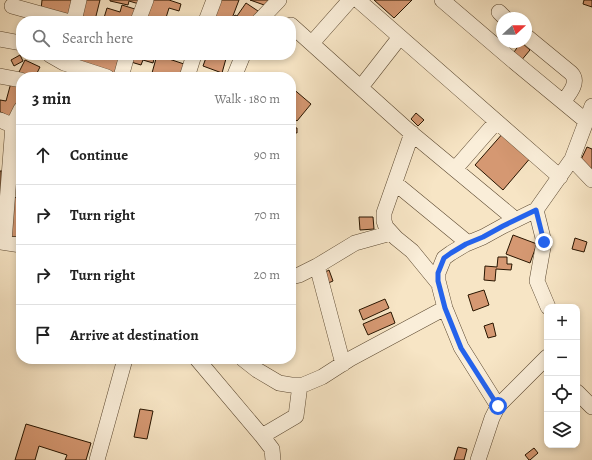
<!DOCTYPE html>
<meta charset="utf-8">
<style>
:root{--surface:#fff;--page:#f6f6f6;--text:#222;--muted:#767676;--line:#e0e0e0}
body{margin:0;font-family:Alegreya,serif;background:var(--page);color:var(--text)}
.controls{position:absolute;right:12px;bottom:12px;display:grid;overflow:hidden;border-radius:8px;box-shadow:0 2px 6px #0003}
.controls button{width:36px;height:36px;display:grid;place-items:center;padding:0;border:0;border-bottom:1px solid var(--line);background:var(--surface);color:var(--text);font:20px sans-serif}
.compass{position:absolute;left:496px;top:12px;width:36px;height:36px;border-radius:50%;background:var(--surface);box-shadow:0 2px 6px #0003;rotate:69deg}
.stop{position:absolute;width:12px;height:12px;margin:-9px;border:3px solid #2563eb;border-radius:50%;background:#fff}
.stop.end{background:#2563eb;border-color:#fff;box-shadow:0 1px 4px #0008}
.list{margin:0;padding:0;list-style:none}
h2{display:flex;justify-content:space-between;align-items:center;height:52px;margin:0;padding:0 16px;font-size:17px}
h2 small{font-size:13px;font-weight:400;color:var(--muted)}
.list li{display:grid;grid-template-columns:26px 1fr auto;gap:12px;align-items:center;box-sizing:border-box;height:60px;padding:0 16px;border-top:1px solid var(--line)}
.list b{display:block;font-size:15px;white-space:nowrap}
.list em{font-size:13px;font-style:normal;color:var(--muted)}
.icon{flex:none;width:22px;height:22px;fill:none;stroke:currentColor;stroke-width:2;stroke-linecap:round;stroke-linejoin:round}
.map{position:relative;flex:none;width:592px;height:460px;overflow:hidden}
.search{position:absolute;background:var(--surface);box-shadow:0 2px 6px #0003;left:16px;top:16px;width:280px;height:44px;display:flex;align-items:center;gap:10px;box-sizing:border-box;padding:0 14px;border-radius:16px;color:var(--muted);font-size:15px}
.panel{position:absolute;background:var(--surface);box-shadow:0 2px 6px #0003;left:16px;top:72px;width:280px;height:292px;border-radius:16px}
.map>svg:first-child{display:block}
.building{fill:#d59872;stroke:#281500}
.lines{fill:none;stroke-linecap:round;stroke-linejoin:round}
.minor-casing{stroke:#5c4931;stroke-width:16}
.minor{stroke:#faeed9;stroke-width:15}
.route{stroke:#2563eb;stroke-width:5}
</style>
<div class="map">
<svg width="592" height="460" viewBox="0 0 592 460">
<rect width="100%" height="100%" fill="#f7e5c5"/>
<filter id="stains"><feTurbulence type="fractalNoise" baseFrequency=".005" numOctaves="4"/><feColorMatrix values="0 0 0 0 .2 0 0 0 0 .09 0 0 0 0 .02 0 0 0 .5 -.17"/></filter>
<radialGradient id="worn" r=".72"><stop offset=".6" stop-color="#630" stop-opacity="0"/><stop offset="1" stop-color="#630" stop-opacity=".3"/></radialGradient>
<path class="building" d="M42 0H77L74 16 41 10Z
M83 0H100L95 20 79 15Z
M110 0H140L139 4 129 1 128 5 110 1Z
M149 0H169L181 4 179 11 169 8 165 21H143Z
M218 0H239L231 21H224L212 17Z
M250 0H269L267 6Z
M374 0H412L394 18Z
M584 0H592V7L583 4Z
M246 3 258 11 251 21H231L235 15 237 16Z
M122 5 138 10 134 21H103L107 8 120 12Z
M521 42 530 50 520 62 512 55Z
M20 55 23 61 14 66 11 60Z
M69 55H123L119 76 67 61Z
M133 55H155L153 63 143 60 141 65 131 62Z
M157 55 184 64 180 77H153L154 74 152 73Z
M207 55H227L222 73 203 66Z
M25 60 40 67 35 77H29L19 72Z
M189 73 204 76V77H188Z
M12 79 21 81V106L17 121 4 118 5 114 0 112V100L6 101Z
M291 87 311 104 297 121 291 116V111L293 108 291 107Z
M416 113 424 120 418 126 411 119Z
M291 127 297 128V133L291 132Z
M504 132 532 156 503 190 475 165Z
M587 147 592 149V169L577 168Z
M0 171H2L0 237Z
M9 197 21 198V239L6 238Z
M359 217H373L374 229 360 230Z
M513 235 537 244 530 263 506 254Z
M575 238 587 242 584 252 572 249Z
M498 257H507V264H512L511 270 496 269 495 281 484 280 485 266 497 267Z
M329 270 333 281 326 284 322 274Z
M484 290 489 305 473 311 468 295Z
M385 299 389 308 363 320 359 310Z
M391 312 395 323 368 335 363 324Z
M493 323 496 336 488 338 484 326Z
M159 359H172L171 363Z
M140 409 153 411 147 439 134 437Z
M26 424 91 443 86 460H65L67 455 39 446 35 460H15Z
M458 447 467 449 464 460H454Z
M534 448 538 453 530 460H529L525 455Z"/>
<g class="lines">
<defs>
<path id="minor" d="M358 0 560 177
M442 0 511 59 586 121
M12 6 66 21
M499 12 505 18
M74 21 79 0
M138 21 146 0
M206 21 214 0
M259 21 279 0
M291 25 410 132 516 220
M526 36 571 73C580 82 569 94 563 102
M0 39 21 43
M312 43 350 0
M50 55 64 63 107 77
M0 76 21 80
M121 77 127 55
M187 77 194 55
M234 77 243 55
M361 87 400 37
M0 120 21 129
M412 133 384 213V221L386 227 396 238 412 251 439 284
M572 159 592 106
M455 169 496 122
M395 183 468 243
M0 242 21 245
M4 242 13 125 21 109
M291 277 299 275 317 266
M548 307 537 281 544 242 536 210 572 159 592 180
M197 359 262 436 296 416 300 385
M243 359 257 370 279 383 291 385H303L322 377 350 359 445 308
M343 364 317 266 355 243 391 233
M577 392 592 407
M498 406 461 347 445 308 438 281V273L444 258 451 253 466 244 483 237 503 226 536 210
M262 436 272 449 273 460
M97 460 125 359
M478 460 492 418 498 406 547 357"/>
</defs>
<use href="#minor" class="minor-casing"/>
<use href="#minor" class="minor"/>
</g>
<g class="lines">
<path class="route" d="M498 406 461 348 445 308 438 281V273L444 258 451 253 466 244 483 237 503 226 536 210 544 242"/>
</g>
<rect width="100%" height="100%" filter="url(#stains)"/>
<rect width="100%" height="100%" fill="url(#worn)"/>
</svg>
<div class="controls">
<button>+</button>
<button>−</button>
<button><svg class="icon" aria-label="locate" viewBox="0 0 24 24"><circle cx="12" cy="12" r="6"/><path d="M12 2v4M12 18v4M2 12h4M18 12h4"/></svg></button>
<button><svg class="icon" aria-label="layers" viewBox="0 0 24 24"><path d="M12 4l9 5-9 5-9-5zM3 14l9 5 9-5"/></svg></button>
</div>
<svg class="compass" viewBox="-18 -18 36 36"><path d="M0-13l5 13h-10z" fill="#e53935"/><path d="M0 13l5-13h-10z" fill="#767676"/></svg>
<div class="stop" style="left:498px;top:406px"></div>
<div class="stop end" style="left:544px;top:242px"></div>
<div class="search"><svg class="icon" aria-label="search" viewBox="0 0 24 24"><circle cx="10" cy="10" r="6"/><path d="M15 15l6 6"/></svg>Search here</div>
<section class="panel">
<h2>3 min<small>Walk · 180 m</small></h2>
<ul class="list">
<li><svg class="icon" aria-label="ahead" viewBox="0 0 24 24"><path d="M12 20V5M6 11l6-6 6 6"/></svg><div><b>Continue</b></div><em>90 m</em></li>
<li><svg class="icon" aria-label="right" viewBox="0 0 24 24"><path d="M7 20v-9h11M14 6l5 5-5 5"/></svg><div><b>Turn right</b></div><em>70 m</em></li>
<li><svg class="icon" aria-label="right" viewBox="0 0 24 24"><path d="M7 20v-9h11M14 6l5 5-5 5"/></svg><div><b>Turn right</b></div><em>20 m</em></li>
<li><svg class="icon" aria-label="arrive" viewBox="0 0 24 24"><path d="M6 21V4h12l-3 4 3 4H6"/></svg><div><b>Arrive at destination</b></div></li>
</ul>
</section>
</div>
